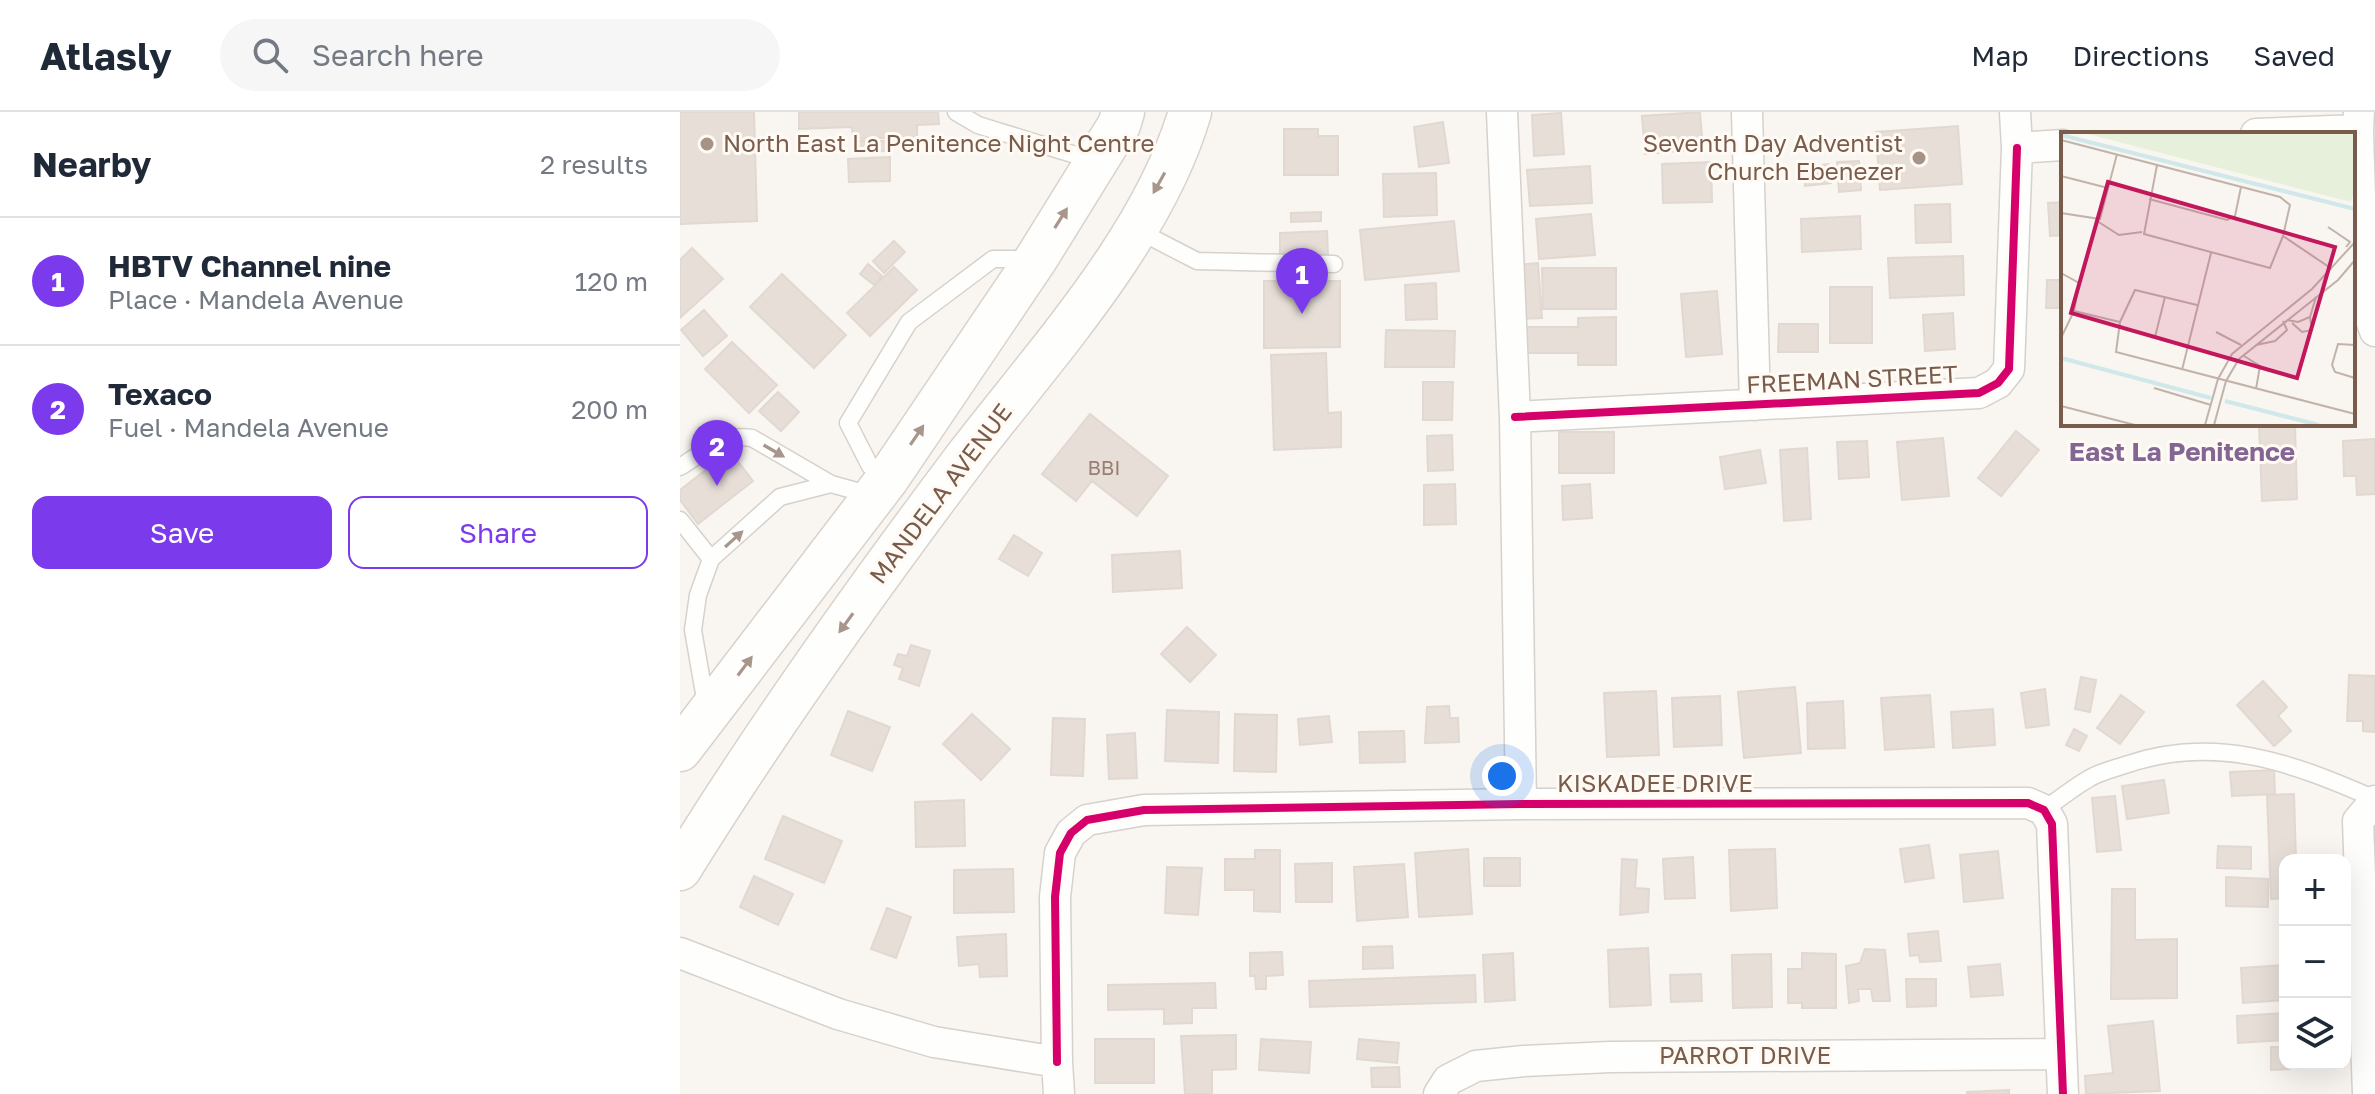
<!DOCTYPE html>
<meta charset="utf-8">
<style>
:root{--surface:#fff;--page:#f6f6f7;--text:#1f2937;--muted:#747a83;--line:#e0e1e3;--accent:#7c3aed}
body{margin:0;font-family:"Golos Text",sans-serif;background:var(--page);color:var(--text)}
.controls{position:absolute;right:24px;bottom:24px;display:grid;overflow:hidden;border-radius:16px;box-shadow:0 8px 32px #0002}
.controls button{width:72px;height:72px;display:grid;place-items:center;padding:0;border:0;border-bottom:2px solid var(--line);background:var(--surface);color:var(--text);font:40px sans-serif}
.you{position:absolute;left:822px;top:664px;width:28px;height:28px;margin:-20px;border:6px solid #fff;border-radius:50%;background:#1a73e8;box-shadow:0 0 0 12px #1a73e833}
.badge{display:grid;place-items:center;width:52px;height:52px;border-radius:50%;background:var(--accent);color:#fff;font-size:26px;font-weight:700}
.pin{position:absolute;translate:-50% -66px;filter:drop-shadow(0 2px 4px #0008)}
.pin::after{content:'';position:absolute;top:42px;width:28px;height:24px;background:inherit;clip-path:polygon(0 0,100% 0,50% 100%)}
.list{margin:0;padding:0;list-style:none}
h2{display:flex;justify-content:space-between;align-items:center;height:104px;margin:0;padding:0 32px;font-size:34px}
h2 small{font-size:26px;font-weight:400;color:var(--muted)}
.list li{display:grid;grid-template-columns:52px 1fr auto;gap:24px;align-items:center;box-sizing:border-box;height:128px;padding:0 32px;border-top:2px solid var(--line)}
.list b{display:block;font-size:30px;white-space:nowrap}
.list p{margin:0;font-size:26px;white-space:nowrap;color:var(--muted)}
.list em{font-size:26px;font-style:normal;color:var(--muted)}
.actions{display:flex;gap:16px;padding:24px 32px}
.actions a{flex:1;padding:18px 0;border:2px solid var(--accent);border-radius:16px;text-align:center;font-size:28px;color:var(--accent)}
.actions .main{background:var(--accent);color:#fff}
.icon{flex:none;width:44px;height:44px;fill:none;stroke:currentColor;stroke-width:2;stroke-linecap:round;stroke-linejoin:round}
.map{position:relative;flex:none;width:1695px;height:982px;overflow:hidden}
header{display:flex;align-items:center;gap:48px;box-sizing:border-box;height:112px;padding:0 40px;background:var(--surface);border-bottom:2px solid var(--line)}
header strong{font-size:38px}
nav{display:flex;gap:44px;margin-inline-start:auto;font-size:28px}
.search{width:560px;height:72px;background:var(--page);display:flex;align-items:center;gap:20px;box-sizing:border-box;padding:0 28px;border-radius:44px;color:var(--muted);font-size:30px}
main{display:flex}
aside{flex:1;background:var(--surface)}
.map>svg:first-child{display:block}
.building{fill:#e6ded7;stroke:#e2d8d2;stroke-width:2}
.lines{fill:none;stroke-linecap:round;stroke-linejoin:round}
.service-casing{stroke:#d7d1cb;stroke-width:19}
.minor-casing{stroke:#d7d1cb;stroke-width:33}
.secondary-casing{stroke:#d9d2cb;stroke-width:45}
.service{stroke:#fefefd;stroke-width:16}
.minor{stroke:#fefefd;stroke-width:30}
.secondary{stroke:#fefefd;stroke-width:42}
.cycleway-casing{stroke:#fffaf3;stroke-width:13}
.cycleway{stroke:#d6006c;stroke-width:8}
.oneway{fill:#a8958b}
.poi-dot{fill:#a69286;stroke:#fffaf3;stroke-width:3}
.labels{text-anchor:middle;stroke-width:6;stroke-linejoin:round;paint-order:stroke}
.number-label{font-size:20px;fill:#977e72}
.poi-label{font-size:24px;fill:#7a5c4d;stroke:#fffaf3;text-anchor:start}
.street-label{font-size:24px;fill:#7a5c4d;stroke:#fffaf3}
.neighbourhood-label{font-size:26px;font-weight:bold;fill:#846695;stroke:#fffaf3}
.inset-river{fill:none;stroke:#d0e8ea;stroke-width:4}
.inset-road{fill:none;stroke:#c2b3aa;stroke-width:2}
.view{fill:#c2185b;fill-opacity:0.15;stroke:#c2185b;stroke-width:4}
.inset-edge{fill:none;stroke:#7a5c4d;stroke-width:4}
</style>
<header>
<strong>Atlasly</strong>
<div class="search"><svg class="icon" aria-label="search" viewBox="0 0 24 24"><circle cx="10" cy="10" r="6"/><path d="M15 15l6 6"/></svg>Search here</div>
<nav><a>Map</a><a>Directions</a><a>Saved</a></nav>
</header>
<main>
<aside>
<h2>Nearby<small>2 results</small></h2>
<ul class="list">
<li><span class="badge">1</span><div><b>HBTV Channel nine</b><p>Place · Mandela Avenue</p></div><em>120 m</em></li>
<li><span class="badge">2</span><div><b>Texaco</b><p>Fuel · Mandela Avenue</p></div><em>200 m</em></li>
</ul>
<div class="actions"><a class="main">Save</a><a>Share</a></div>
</aside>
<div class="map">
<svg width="1695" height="982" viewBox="0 0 1695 982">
<rect width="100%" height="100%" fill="#f9f5f0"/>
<path class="building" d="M0 0H74L77 109 0 112Z
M119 0H258L259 12 237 13V25L173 27 172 15 119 17Z
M1020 0 1023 37 965 42 962 4Z
M881 1 884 42 854 44 852 3Z
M763 10 769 51 739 55 734 15Z
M1278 14 1282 72 1200 78 1196 20Z
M604 17H638V24H658V63H604Z
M179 29H206V39L179 40Z
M210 45V69L169 70 168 47Z
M1179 49 1181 78 1159 80 1157 50Z
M1031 50 1032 90 983 91 982 52Z
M1149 52 1151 71 1125 74 1123 55Z
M910 54 912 91 850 94 847 58Z
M756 61 757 103 704 105 703 62Z
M1383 90V123L1370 124 1368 91Z
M1270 92 1271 130 1236 131 1235 93Z
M641 100V109L611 110V101Z
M911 102 915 143 859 147 856 107Z
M1180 104 1181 137 1122 140 1121 107Z
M774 109 779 159 685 168 680 118Z
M647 119 648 143 600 145V121Z
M214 129 225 140 204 161 193 149Z
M12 136 43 167 0 206V148Z
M1283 144 1284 183 1210 186 1208 146Z
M858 151 862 206 837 207 834 153Z
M188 152 202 164 194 173 180 162Z
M214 155 237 178 190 224 167 201Z
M862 156H936V197H863Z
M102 162 166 223 134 256 70 195Z
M1367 168H1383V196H1366Z
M584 169H660V235L584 236Z
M756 171 757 207 726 208 725 173Z
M1150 175H1192V231H1150Z
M1037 179 1042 242 1006 245 1001 182Z
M24 198 47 224 23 244 1 218Z
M1273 201 1275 237 1245 239 1243 203Z
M936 205V253H898V241H847V215H898V206Z
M1099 212H1138V240H1098Z
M706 218 775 219 774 255H705Z
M52 230 97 273 69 301 25 257Z
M646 241 648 301 661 300V335L594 338 591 243Z
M743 270H773L772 308H743Z
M98 280 119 300 101 319 79 299Z
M410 302 488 364 457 404 412 369 396 389 362 362Z
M1579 312H1615L1617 387 1582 389Z
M1336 319 1359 338 1321 384 1298 366Z
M879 320H934V361H879Z
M772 323 773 358 748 359 747 324Z
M1263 326 1269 384 1222 388 1217 330Z
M1695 327V382L1677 383 1676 364H1664L1663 329Z
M1187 329 1189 365 1159 367 1157 330Z
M1127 336 1131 407 1104 409 1100 338Z
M1080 338 1086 371 1045 377 1040 345Z
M50 339 73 369 18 412 0 388V378Z
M775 372 776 412 744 413V373Z
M910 372 912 406 883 408 882 374Z
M334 423 362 441 348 464 319 447Z
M500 439 502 476 433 480 432 443Z
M507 515 536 543 510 570 481 542Z
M231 533 250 539 239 574 219 567 223 556 214 553 218 542 227 544Z
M1669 563 1695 564V620L1683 619V609H1667Z
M1401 565 1416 568 1410 600 1395 597Z
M1583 569 1607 595 1598 604 1611 619 1594 634 1557 593Z
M1115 575 1121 641 1064 646 1058 580Z
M1365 577 1369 613 1346 616 1341 581Z
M976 579 979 643 927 645 924 581Z
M1250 583 1254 635 1205 638 1201 586Z
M1441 583 1464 600 1440 632 1417 616Z
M1040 584 1042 633 994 635 992 586Z
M1163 589 1165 636 1128 637 1127 591Z
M769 594 770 606H778L779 630 745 631 747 595Z
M1313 597 1315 633 1273 636 1271 600Z
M487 598 539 600 538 651 485 649Z
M168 599 210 615 192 659 151 643Z
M292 602 330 637 301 668 263 632Z
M555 602 597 603 596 660 554 659Z
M649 604 652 630 620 633 618 607Z
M373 606 405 607 403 664 371 663Z
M1394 617 1407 624 1399 639 1386 633Z
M724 619 725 650 680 651 679 620Z
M455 621 457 666 429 667 427 623Z
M1594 658 1595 682 1552 684 1550 660Z
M1484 668 1489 701 1447 707 1442 674Z
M1614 682 1616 748H1605V786L1591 787 1587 683Z
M1435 684 1441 738 1417 740 1412 686Z
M284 688 285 734 236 735 235 690Z
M103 704 162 729 144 771 85 747Z
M1249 733 1254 766 1225 770 1220 737Z
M1538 734 1571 735V757L1537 756Z
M788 737 792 802 739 805 735 741Z
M1095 737 1097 796 1051 799 1049 738Z
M575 738H600V800L574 799V778H545V747H575Z
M1318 739 1323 786 1284 790 1280 743Z
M1013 745 1015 786 985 787 983 747Z
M804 746H840V774H804Z
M942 747 957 748 955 776 969 777 968 800 940 803Z
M652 751V790H616L615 752Z
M724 752 728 805 677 809 674 755Z
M487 755 522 756 518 803 485 801Z
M333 757 334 800 274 801V758Z
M74 764 113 782 98 813 60 795Z
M1546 765 1588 767V795L1546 794Z
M1432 777H1455V828L1497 827V886L1431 887Z
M207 796 231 805 216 846 191 837Z
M1258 819 1261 849 1240 850 1239 843 1230 844 1228 822Z
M326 822 327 864 300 865 299 852 279 854 277 825Z
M712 834 713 856 683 857V835Z
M968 836 971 893 930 895 928 838Z
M1185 837 1205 838 1210 889H1193L1191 877H1178L1179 889 1169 891 1166 854 1180 851Z
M602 840 603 863 586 864V877H576L575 864H570V841Z
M833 841 835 888 805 890 803 843Z
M1122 841 1156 842V896H1122V891H1108V857H1122Z
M1091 842 1092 895 1053 896 1052 843Z
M1320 852 1323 883 1291 885 1288 855Z
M1605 853V888L1563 891 1561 856Z
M1021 862 1022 889 991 890 990 863Z
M795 863 796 890 630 895 629 869Z
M1226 867H1256V894L1227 895Z
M535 871 536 896H512V911L484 912V897L428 898V873Z
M1605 901V928L1558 931 1557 904Z
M1473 909 1480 979 1406 982 1405 964 1433 961 1428 914Z
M556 923V957L532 958V982H505L501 924Z
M415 927H474V971H415Z
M581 927 631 930 629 961 579 958Z
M679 927 719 931 717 951 677 947Z
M1591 935H1605V952H1613V957L1591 958Z
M719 955 720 975H692L691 956Z
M1329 978V982H1287V980Z"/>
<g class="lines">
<defs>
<path id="service" d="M276 0 298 13 415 49
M455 117 517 149 654 152
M0 355C23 341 43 321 72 326L151 372
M206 365 190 354 168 311 229 210 313 147H350
M0 408 31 447
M26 593 13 518 18 483 31 447 100 385 151 372 191 383
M1364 698C1379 687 1394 675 1410 666 1420 660 1433 657 1445 653 1535 622 1611 650 1695 687"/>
<path id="minor" d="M822 0 835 305 841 692
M1067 0 1075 293
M1335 0 1337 36 1383 33
M1678 18 1683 185 1695 219
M1576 22 1678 18 1679 0
M835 305 1299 281 1318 271 1329 257 1337 36
M0 841 158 902 254 930 377 950 379 982
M377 950 375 785 380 741 391 721 407 708 464 698 841 692 1348 691 1364 698 1372 712 1383 982
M759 982 768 968 796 954 844 949 930 945 1381 942
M1688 982 1678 709 1695 689"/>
<path id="secondary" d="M0 638 208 366 356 147 439 13 443 0
M0 757C88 615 186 478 287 344 366 241 473 126 510 0"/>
</defs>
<use href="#service" class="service-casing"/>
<use href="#minor" class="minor-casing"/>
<use href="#secondary" class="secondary-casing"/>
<use href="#service" class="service"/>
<use href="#minor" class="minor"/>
<use href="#secondary" class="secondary"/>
<defs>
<path id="cycleway" d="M835 305 1299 281 1318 271 1329 257 1337 36
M377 950 375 785 380 741 391 721 407 708 464 698 841 692 1348 691 1364 698 1372 712 1383 982"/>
</defs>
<use href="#cycleway" class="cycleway-casing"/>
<use href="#cycleway" class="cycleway"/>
</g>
<defs><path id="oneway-solid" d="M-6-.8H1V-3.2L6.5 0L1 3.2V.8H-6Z" transform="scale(2)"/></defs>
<g class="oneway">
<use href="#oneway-solid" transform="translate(479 71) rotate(119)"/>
<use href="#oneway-solid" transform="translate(381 106) rotate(-58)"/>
<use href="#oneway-solid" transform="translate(237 323) rotate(-56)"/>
<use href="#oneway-solid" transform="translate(94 339) rotate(30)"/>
<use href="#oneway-solid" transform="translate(54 427) rotate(-42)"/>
<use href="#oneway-solid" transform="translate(166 511) rotate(126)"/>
<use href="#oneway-solid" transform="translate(65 554) rotate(-53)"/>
</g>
<g class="poi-dot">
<circle cx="27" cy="32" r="8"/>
<circle cx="1239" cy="46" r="8"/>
</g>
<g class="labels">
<g class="number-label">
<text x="424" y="363">BBI</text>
</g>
<g class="poi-label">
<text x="43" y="40">North East La Penitence Night Centre</text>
<text x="1223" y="40" text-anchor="end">Seventh Day Adventist<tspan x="1223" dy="28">Church Ebenezer</tspan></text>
</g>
<g class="street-label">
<text transform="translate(1172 268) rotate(-3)" y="8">FREEMAN STREET</text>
<text transform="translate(261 382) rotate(-53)" y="8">MANDELA AVENUE</text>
<text x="975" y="680">KISKADEE DRIVE</text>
<text x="1065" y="952">PARROT DRIVE</text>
</g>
<g class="neighbourhood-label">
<text x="1502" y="349">East La Penitence</text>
</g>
</g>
<g transform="translate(1381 20)">
<rect width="294" height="294" fill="#f9f5f0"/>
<path d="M23 1H294V57L290 70Z" fill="#e7f0db"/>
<path class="inset-river" d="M0 3 294 77M0 226 150 266M164 269 258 293"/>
<path class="inset-road" d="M0 8 219 65 229 73 222 104 271 137M96 33 83 102 209 136 222 104M0 44 47 56M88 67 166 88 174 84 180 55M0 81 39 87 56 22M36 89 58 103 81 100M267 95 289 110 285 115M0 141 18 151 13 179M226 188 237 190 249 185 255 165M59 190 74 158 136 173M231 191 241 200 251 198 249 185M155 200 180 213M94 205 104 165M0 206 13 179 59 190 55 220 294 282M195 213 214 209 226 198 222 189M294 213 277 212 271 233 274 240 294 246M183 224 199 234 195 257M121 238 150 121M93 256 150 273M0 274 74 293M144 293 157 247 171 222 251 157 294 110M153 293 165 249 178 227 277 148 294 128"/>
<path class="view" d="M47 50 274 115 236 246 10 181Z"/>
<rect width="294" height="294" class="inset-edge"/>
</g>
</svg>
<div class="controls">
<button>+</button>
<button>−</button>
<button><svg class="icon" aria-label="layers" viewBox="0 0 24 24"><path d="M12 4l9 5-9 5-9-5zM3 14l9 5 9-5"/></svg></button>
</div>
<div class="you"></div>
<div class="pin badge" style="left:622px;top:202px">1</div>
<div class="pin badge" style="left:37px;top:374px">2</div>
</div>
</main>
